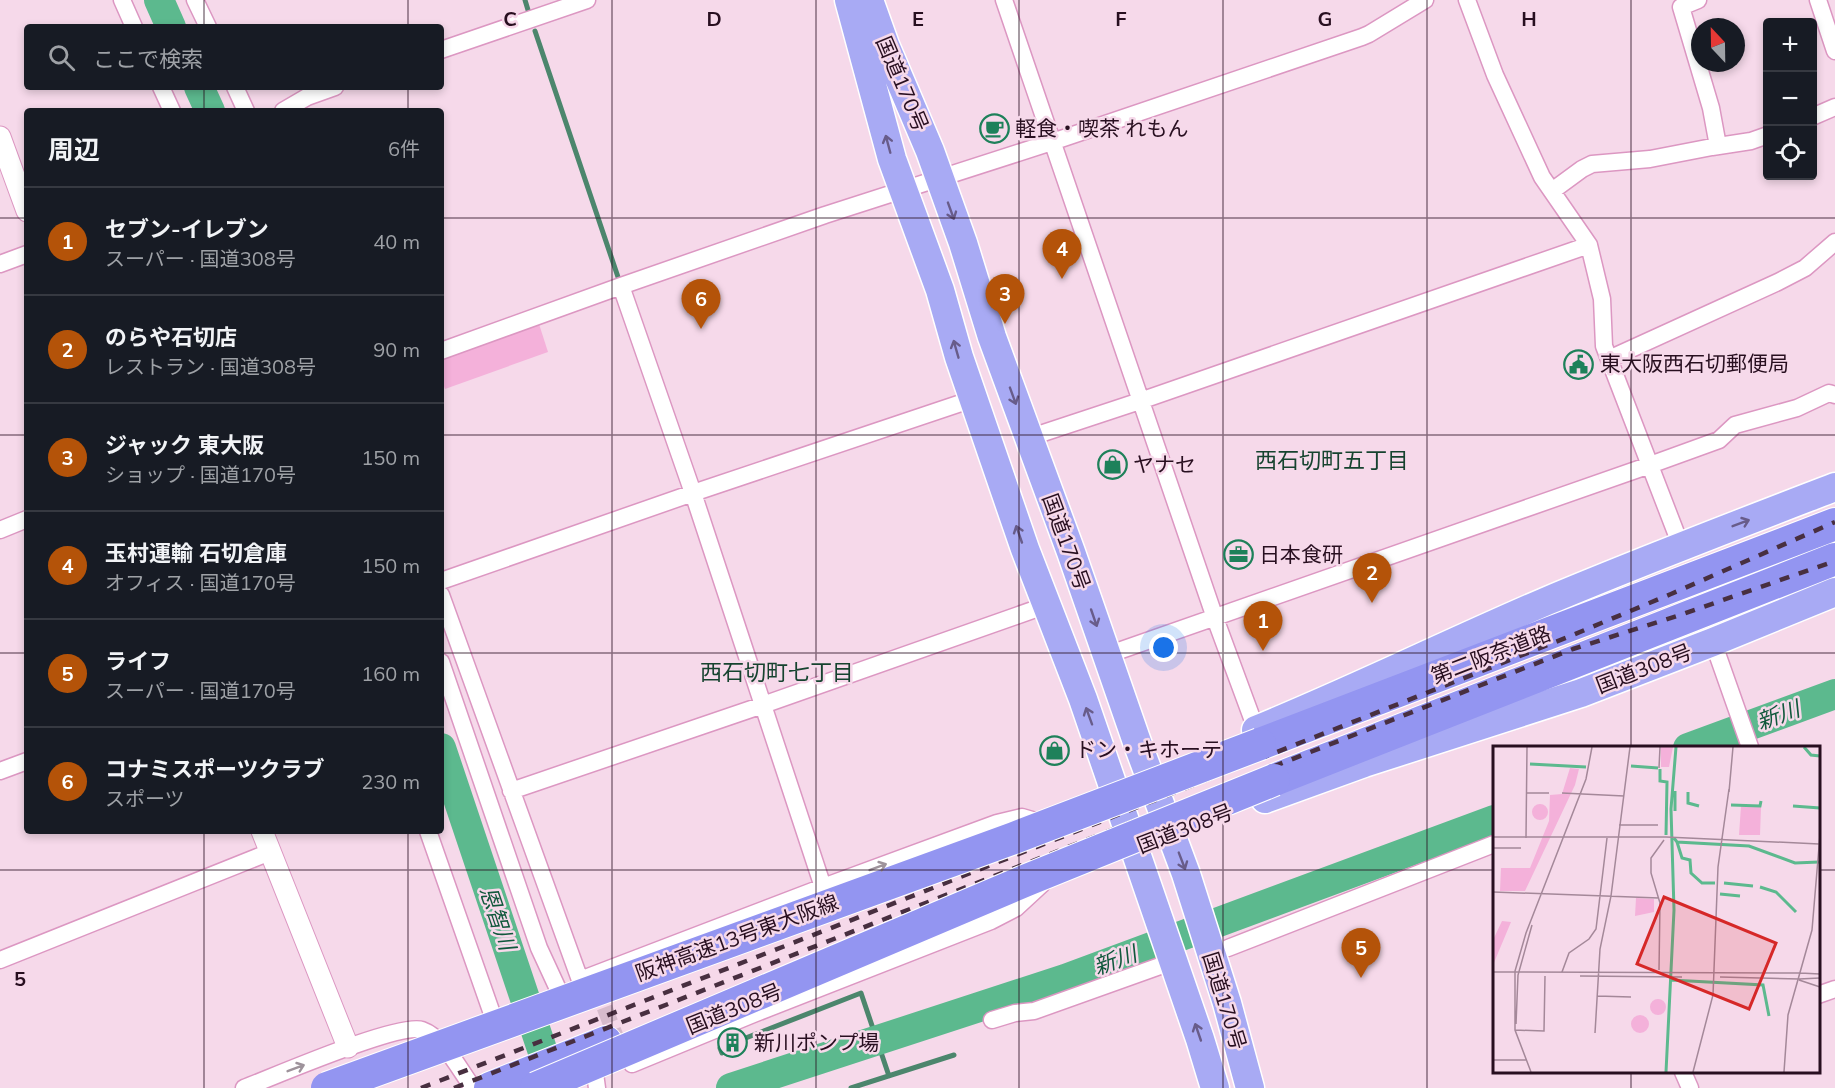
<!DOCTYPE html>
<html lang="ja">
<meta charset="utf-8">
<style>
:root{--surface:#171b24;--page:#20242c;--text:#f1f3f6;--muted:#9ea1a6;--line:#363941;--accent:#b45309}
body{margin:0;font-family:Mulish,"Noto Sans JP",sans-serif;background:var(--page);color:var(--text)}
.controls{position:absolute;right:18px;top:18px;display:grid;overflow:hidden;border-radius:6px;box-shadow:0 3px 9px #0003}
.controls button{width:54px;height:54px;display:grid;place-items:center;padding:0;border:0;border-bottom:2px solid var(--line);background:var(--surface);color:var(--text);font:30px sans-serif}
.compass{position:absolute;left:1691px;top:18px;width:54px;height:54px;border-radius:50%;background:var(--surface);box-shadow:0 3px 9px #0003;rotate:338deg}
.you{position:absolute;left:1164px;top:648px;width:21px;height:21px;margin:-15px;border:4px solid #fff;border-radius:50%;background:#1a73e8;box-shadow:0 0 0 9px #1a73e833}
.badge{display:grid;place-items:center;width:39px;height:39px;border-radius:50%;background:var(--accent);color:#fff;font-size:20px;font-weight:700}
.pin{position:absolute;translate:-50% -50px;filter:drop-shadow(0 2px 3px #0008)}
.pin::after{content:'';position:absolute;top:32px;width:21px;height:18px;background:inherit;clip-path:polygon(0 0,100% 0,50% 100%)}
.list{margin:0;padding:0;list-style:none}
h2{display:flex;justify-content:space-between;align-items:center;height:78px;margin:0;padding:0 24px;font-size:26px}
h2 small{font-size:20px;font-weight:400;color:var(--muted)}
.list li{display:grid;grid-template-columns:39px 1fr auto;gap:18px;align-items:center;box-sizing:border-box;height:108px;padding:0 24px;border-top:2px solid var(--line)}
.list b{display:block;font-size:22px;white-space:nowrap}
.list p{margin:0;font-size:20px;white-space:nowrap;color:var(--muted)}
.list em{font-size:20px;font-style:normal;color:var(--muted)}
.icon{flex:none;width:33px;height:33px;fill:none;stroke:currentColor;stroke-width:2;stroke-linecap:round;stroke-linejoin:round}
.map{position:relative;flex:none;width:1835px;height:1088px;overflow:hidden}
.search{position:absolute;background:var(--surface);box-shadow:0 3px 9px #0003;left:24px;top:24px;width:420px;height:66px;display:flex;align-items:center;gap:15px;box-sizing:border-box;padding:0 21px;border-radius:6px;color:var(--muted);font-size:22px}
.panel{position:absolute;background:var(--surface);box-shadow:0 3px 9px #0003;left:24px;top:108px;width:420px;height:726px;border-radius:6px}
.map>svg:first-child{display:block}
.green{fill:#f4b1da}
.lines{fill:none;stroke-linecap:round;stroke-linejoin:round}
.stream{stroke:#4c866d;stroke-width:5}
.river{stroke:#5cb98e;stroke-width:30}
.minor-tunnel{stroke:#d7bbcc;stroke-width:16;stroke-dasharray:16 8;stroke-linecap:butt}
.minor-casing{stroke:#dc97c2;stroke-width:19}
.tertiary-casing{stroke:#dc97c2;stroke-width:23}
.trunk-casing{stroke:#fff;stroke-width:31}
.motorway-casing{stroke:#fff;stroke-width:34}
.minor{stroke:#fff;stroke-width:16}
.tertiary{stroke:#fff;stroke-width:21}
.trunk{stroke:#a8aaf4;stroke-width:28}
.motorway{stroke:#9395f1;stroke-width:32}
.rail{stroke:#482f40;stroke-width:4.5;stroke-dasharray:10 10;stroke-linecap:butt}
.motorway-bridge-casing{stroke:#fff;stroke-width:34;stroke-linecap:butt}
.motorway-bridge{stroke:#9395f1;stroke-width:32}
.oneway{stroke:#685c8a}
.oneway2{stroke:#9e939b}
.grid{fill:none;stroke:#280f20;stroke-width:1.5;stroke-opacity:0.55}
.labels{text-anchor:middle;stroke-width:5;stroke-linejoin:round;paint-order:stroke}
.street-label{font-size:21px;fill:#280f20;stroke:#f6d9ea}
.poi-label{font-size:21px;fill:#280f20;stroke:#f6d9ea;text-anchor:start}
.neighbourhood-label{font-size:22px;fill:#16432f;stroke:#f6d9ea}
.water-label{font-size:22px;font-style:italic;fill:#10583c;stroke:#f6d9ea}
.inset-river{fill:none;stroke:#5cb98e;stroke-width:3}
.inset-road{fill:none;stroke:#a48899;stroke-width:1.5}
.view{fill:#d62828;fill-opacity:0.15;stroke:#d62828;stroke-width:3}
.inset-edge{fill:none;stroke:#280f20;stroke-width:3}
.grid-label{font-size:20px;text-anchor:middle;font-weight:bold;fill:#280f20;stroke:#f6d9ea;stroke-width:5;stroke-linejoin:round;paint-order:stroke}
</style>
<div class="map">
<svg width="1835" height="1088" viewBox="0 0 1835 1088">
<rect width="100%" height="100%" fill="#f6d9ea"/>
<path class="green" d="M539 324 548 352 445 389 441 378V359Z"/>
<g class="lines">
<path class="stream" d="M525 0 528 10
M535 31 618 277
M722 1053 720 1048 861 993 889 1076
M731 1079 734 1087
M851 1088 954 1055"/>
<path class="river" d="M159 0 171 27
M199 87 210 111
M441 748 555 1088
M1688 748 1835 694
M731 1088 1065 979 1494 820"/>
<path class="minor-tunnel" d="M596 985 620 1048"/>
<defs>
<path id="minor" d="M122 0 134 27
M195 0 208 27
M1004 0 1215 618 1256 729
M1467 0 1495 75 1542 177 1589 245 1602 299 1604 346 1681 546
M1698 0 1681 7 1711 108 1718 146
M1818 0 1835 51
M441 50 587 0
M161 87 172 111
M235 87 246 111
M283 111 307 97 335 87
M1812 117 1835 107
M1552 191 1582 169 1592 164 1650 159 1712 147 1751 141 1768 135
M0 264 27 254
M621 286 693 493 823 887
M441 351 621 286 825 215 1052 142 1362 37 1369 34 1425 0
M1609 359 1778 282 1805 268 1835 242
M1028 438 1140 401 1589 245
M0 530 27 519
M441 581 693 493 973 399
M441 595 580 980 823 887 997 823 1022 817 1039 822
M1713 642 1750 747 1749 748
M1107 655 1650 465 1719 440 1735 425 1797 408 1829 393 1835 395
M441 662 539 948 563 1000
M0 771 27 761
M511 791 763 705 1047 605
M428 831 496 1025
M1228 948 1494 844
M0 960 270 852
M1818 995 1835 989
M992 1020 1015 1013 1034 1011 1174 961
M632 1064 751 1015 991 921 1016 908 1042 884
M594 1066 597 1088
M1683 1072 1690 1088
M244 1088C273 1077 399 1022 422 1030 444 1038 459 1069 473 1088"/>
<path id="tertiary" d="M0 137 27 211
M262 831 348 1047"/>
<path id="trunk" d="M849 0 892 159 940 290 959 357 1025 549 1083 699 1200 1039 1215 1088
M869 0 885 45 930 151 963 243 992 337 1071 552 1137 742 1186 874 1227 1003 1250 1088
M1256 730C1354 690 1449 643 1547 601 1642 561 1739 524 1835 487
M1265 799 1364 763 1581 693 1713 642 1835 592"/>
<path id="motorway" d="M1260 744 1835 524
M1274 780 1835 559
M490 1088 606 1042"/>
</defs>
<use href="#minor" class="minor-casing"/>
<use href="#tertiary" class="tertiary-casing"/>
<use href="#trunk" class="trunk-casing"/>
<use href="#motorway" class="motorway-casing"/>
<use href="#minor" class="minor"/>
<use href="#tertiary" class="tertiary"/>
<use href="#trunk" class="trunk"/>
<use href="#motorway" class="motorway"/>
<path class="rail" d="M421 1088 849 921 1568 637 1671 594 1835 522
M454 1088 1573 649 1680 615 1835 561"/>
<defs>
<path id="motorway-bridge" d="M327 1088 1014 838 1260 744
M536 1088 1027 880 1274 780"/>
</defs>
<use href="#motorway-bridge" class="motorway-bridge-casing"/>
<use href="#motorway-bridge" class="motorway-bridge"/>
</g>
<defs><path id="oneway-shaft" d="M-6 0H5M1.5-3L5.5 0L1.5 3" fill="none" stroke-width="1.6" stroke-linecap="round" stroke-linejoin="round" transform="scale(1.5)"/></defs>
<g class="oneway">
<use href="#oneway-shaft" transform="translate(888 144) rotate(-105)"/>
<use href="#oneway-shaft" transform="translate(951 211) rotate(70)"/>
<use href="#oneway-shaft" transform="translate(956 349) rotate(-106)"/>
<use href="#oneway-shaft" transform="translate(1013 396) rotate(70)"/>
<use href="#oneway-shaft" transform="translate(1741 523) rotate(-21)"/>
<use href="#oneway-shaft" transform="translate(1019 534) rotate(-109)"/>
<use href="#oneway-shaft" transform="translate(1094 618) rotate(71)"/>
<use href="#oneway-shaft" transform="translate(1089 716) rotate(-110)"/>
<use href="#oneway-shaft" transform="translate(1182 861) rotate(69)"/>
<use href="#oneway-shaft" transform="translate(1198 1032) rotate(-109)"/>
</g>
<g class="oneway2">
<use href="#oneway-shaft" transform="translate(878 867) rotate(-20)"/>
<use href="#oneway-shaft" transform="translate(296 1068) rotate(-21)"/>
</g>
<path class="grid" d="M204 0V27M408 0V27M612 0V1088M816 0V1088M1019 0V1088M1223 0V1088M1427 0V1088M1631 0V748M204 87V111M408 87V111M0 218H27M441 218H1835M0 435H27M441 435H1835M0 653H27M441 653H1835M204 831V1088M408 831V1088M0 870H1494M1818 870H1835M1631 1072V1088"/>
<defs>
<symbol id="cafe-ring" viewBox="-11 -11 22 22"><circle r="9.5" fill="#f6d9ea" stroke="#1e815a" stroke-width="1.5"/><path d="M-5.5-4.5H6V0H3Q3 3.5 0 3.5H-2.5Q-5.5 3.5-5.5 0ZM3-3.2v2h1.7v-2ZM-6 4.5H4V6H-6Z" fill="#1e815a"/></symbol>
<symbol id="civic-ring" viewBox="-11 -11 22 22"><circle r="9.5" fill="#f6d9ea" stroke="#1e815a" stroke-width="1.5"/><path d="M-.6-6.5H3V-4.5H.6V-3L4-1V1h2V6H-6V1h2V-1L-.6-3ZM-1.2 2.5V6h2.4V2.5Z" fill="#1e815a"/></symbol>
<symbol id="shop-ring" viewBox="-11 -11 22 22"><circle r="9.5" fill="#f6d9ea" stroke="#1e815a" stroke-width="1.5"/><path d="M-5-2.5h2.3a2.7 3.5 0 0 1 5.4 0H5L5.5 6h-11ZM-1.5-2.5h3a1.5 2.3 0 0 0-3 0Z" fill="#1e815a"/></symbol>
<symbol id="office-ring" viewBox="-11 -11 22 22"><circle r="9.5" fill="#f6d9ea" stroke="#1e815a" stroke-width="1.5"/><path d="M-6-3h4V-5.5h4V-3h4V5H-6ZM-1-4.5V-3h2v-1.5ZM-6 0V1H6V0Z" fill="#1e815a"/></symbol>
<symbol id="building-ring" viewBox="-11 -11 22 22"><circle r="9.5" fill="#f6d9ea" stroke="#1e815a" stroke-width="1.5"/><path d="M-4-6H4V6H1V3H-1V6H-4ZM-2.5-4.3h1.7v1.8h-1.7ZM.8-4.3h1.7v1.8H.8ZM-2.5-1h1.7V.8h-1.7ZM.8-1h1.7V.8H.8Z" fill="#1e815a"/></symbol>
</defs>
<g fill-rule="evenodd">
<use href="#cafe-ring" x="978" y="112" width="33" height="33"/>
<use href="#civic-ring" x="1562" y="348" width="33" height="33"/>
<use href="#shop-ring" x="1096" y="448" width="33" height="33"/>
<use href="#office-ring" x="1222" y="538" width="33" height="33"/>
<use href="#shop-ring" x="1038" y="734" width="33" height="33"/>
<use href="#building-ring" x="716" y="1026" width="33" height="33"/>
</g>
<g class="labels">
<g class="street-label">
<text transform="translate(902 84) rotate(67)" y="7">国道170号</text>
<text transform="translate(1066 542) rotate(70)" y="7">国道170号</text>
<text transform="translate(1491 655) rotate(-21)" y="7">第二阪奈道路</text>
<text transform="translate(1644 669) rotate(-21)" y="7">国道308号</text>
<text transform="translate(1185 829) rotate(-21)" y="7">国道308号</text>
<text transform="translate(737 938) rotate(-20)" y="7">阪神高速13号東大阪線</text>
<text transform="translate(1224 1001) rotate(73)" y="7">国道170号</text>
<text transform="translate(734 1009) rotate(-22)" y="7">国道308号</text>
</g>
<g class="poi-label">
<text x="1015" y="136">軽食・喫茶 れもん</text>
<text x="1600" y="371">東大阪西石切郵便局</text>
<text x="1133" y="472">ヤナセ</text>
<text x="1259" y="562">日本食研</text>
<text x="1075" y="757">ドン・キホーテ</text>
<text x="754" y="1050">新川ポンプ場</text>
</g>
<g class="neighbourhood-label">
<text x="1332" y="468">西石切町五丁目</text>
<text x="777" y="680">西石切町七丁目</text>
</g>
<g class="water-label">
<text transform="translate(1778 715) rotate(-20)" y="8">新川</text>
<text transform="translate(498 918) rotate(71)" y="8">恩智川</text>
<text transform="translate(1115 960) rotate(-20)" y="8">新川</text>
</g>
</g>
<g transform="translate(1493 746)">
<rect width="327" height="327" fill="#f6d9ea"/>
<path d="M168 1H180L176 21H168ZM77 22 86 23 82 39 32 145H7L8 122H37L56 75 57 49 69 48ZM39 66a8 8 0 1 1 16 0a8 8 0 1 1-16 0ZM248 60 268 61 267 89H246ZM143 152 161 153V166L142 170ZM9 175 18 176 0 219V194ZM157 261a8 8 0 1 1 16 0a8 8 0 1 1-16 0ZM138 278a9 9 0 1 1 18 0a9 9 0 1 1-18 0Z" fill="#f4b1da"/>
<path class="inset-river" d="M311 1 318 9 327 10M37 18 93 21M138 20 165 22M167 23V35L174 36 173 89M195 46V57L206 60M238 59 267 60 268 55M300 60 327 62M182 65V45M181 92 184 96 256 100 302 117 326 116M184 96 189 112 197 114 198 127 209 137H222M231 137 260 140M267 141 283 146 303 166M227 148 247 150M178 234 270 239 276 270M173 326 181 164 178 63 183 1"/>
<path class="inset-road" d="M166 22 167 1M236 46 240 1M33 47H56M69 47 131 50M126 79H165M0 91H173L326 98M33 92 34 1M0 102H28M0 146 166 152M166 224 167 157 158 127V112L171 94M0 226 307 227M69 226 76 207 96 193 103 183 114 92M307 227 327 228M87 230 189 231M227 231 306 233M306 233 327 232M306 234 327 241M104 250 138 251M23 278 25 229 39 179M22 284 51 285 52 230M102 287 107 203 118 150 137 1M0 314H34M38 326 22 284V225L33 187 93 33 99 1M200 326 220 249 225 121 236 43M291 326 295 269 319 184 327 89"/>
<path class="view" d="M171 151 283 197 256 263 144 218Z"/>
<rect width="327" height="327" class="inset-edge"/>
</g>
<g class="grid-label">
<text x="510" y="26">C</text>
<text x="714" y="26">D</text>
<text x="918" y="26">E</text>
<text x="1121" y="26">F</text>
<text x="1325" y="26">G</text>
<text x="1529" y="26">H</text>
<text x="20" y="986">5</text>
</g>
</svg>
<div class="controls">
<button>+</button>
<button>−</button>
<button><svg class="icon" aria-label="locate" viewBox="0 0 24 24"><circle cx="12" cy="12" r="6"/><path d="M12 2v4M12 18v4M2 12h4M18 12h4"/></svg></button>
</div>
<svg class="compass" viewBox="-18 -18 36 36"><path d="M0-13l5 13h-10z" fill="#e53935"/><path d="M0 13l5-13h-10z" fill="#9ea1a6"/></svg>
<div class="you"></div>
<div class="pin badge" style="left:1263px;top:651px">1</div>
<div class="pin badge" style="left:1372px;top:603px">2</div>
<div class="pin badge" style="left:1005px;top:324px">3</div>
<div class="pin badge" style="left:1062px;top:279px">4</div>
<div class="pin badge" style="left:1361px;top:978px">5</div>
<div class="pin badge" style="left:701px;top:329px">6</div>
<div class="search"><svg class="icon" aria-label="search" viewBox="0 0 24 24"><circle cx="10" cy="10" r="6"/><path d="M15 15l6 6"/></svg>ここで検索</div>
<section class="panel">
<h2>周辺<small>6件</small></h2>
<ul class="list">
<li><span class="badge">1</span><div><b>セブン-イレブン</b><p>スーパー · 国道308号</p></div><em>40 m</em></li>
<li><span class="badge">2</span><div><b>のらや石切店</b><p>レストラン · 国道308号</p></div><em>90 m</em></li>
<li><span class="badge">3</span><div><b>ジャック 東大阪</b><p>ショップ · 国道170号</p></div><em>150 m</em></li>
<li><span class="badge">4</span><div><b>玉村運輸 石切倉庫</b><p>オフィス · 国道170号</p></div><em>150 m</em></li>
<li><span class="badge">5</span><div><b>ライフ</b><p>スーパー · 国道170号</p></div><em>160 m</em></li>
<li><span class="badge">6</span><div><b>コナミスポーツクラブ</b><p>スポーツ</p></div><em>230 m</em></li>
</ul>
</section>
</div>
